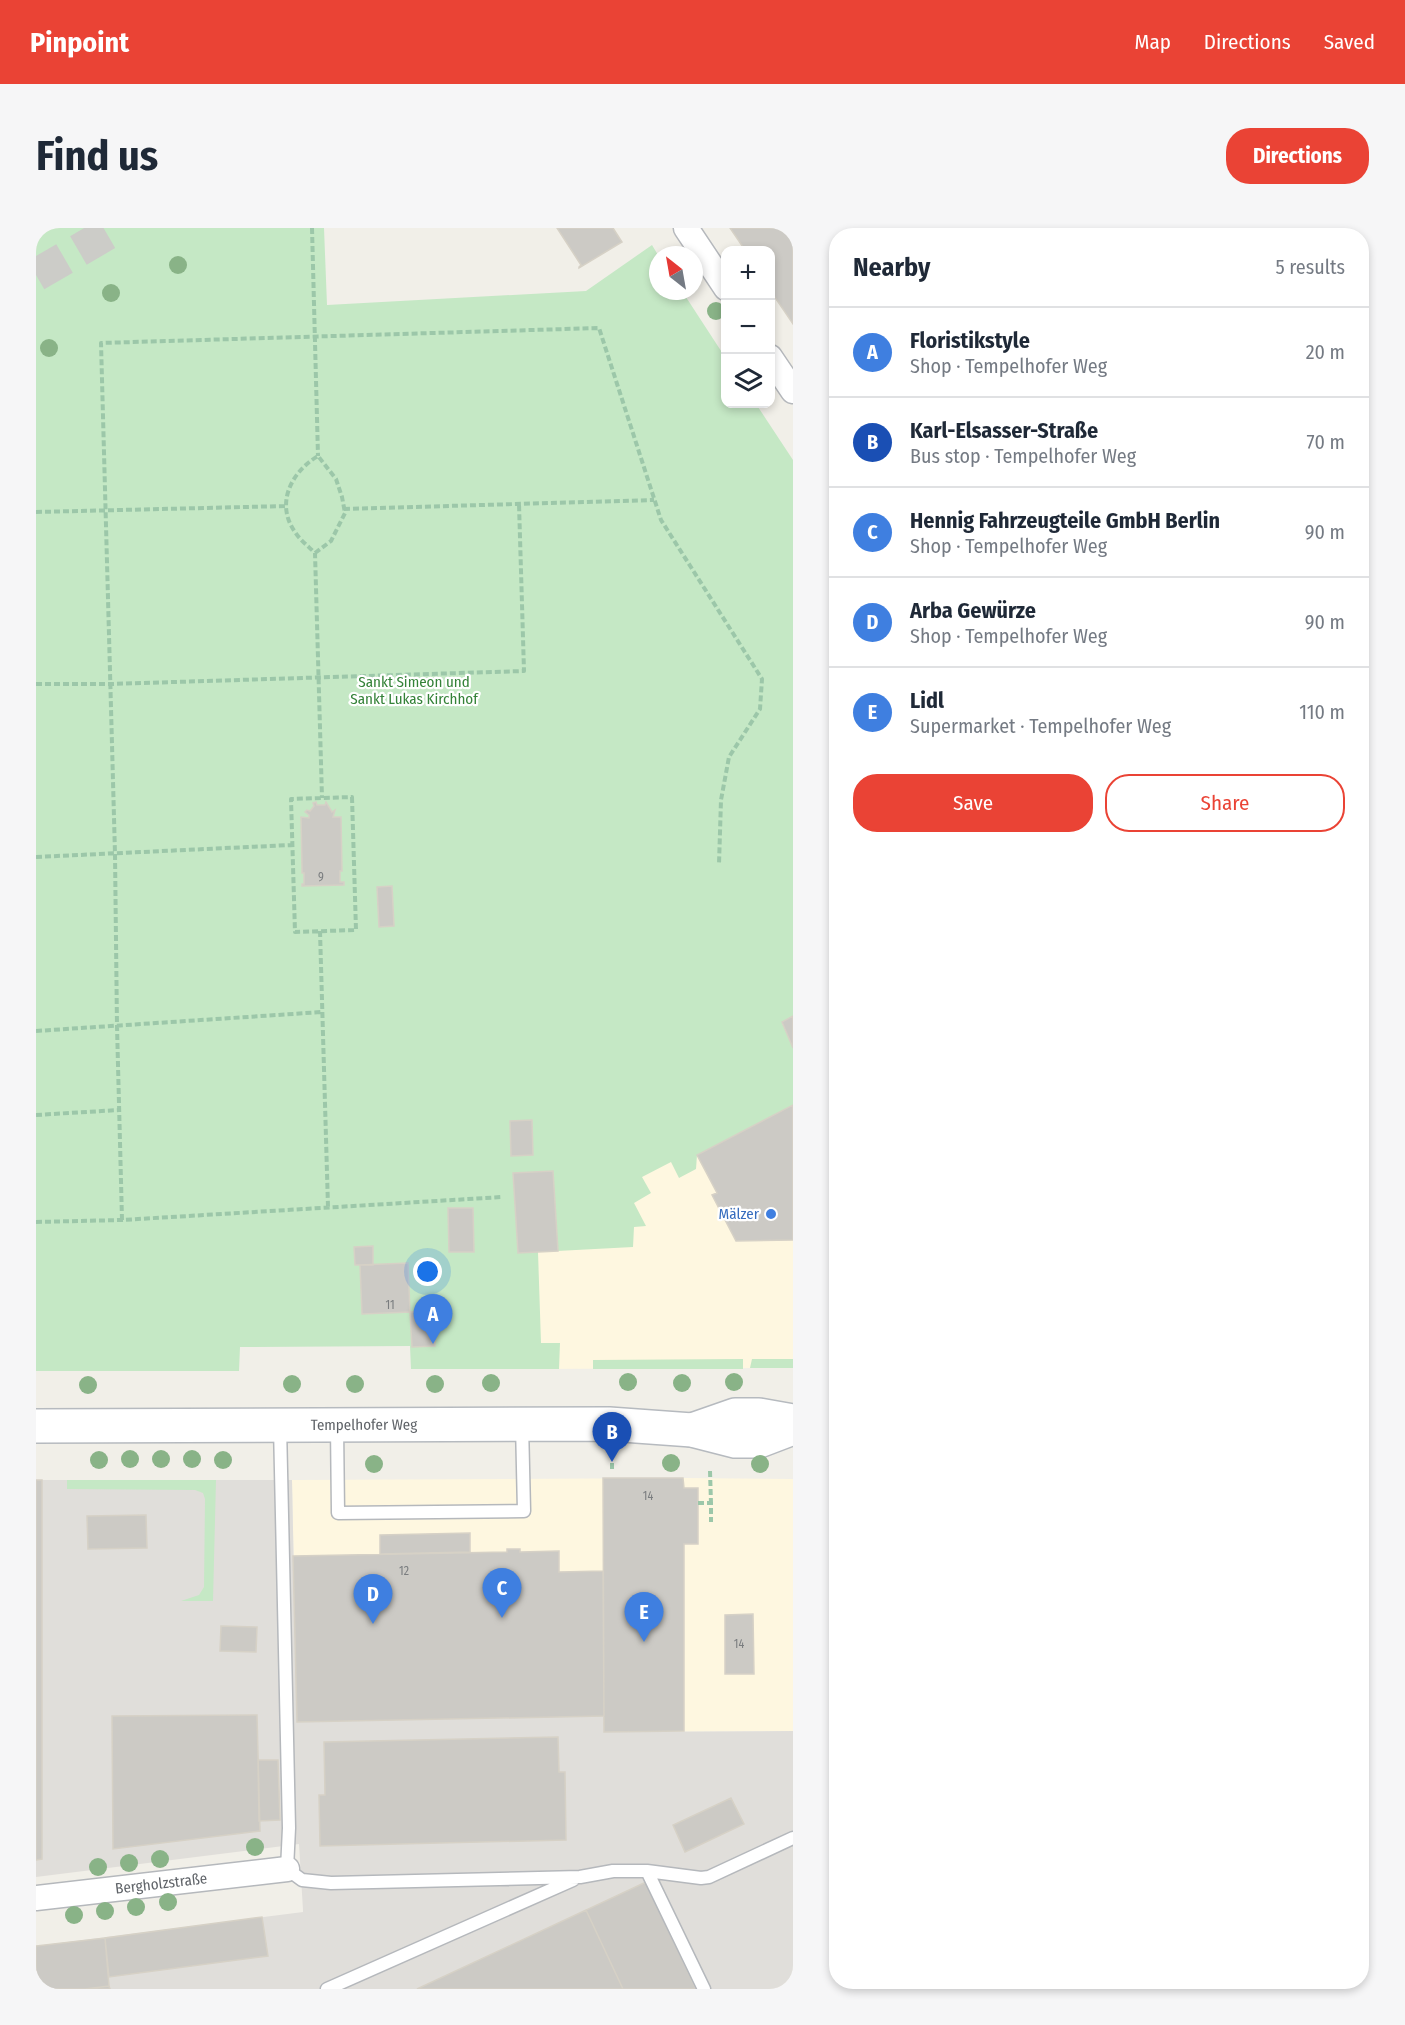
<!DOCTYPE html>
<meta charset="utf-8">
<style>
:root{--surface:#fff;--page:#f6f6f7;--text:#1f2937;--muted:#747a83;--line:#e0e1e3;--accent:#ea4335}
body{margin:0;font-family:"Fira Sans Condensed",sans-serif;background:var(--page);color:var(--text)}
.controls{position:absolute;right:18px;top:18px;display:grid;overflow:hidden;border-radius:12px;box-shadow:0 3px 9px #0003}
.controls button{width:54px;height:54px;display:grid;place-items:center;padding:0;border:0;border-bottom:2px solid var(--line);background:var(--surface);color:var(--text);font:30px sans-serif}
.compass{position:absolute;left:613px;top:18px;width:54px;height:54px;border-radius:50%;background:var(--surface);box-shadow:0 3px 9px #0003;rotate:329deg}
.you{position:absolute;left:392px;top:1044px;width:21px;height:21px;margin:-15px;border:4px solid #fff;border-radius:50%;background:#1a73e8;box-shadow:0 0 0 9px #1a73e833}
.badge{display:grid;place-items:center;width:39px;height:39px;border-radius:50%;background:var(--accent);color:#fff;font-size:20px;font-weight:700}
.pin{position:absolute;translate:-50% -50px;filter:drop-shadow(0 2px 3px #0008)}
.pin::after{content:'';position:absolute;top:32px;width:21px;height:18px;background:inherit;clip-path:polygon(0 0,100% 0,50% 100%)}
.list{margin:0;padding:0;list-style:none}
h2{display:flex;justify-content:space-between;align-items:center;height:78px;margin:0;padding:0 24px;font-size:26px}
h2 small{font-size:20px;font-weight:400;color:var(--muted)}
.list li{display:grid;grid-template-columns:39px 1fr auto;gap:18px;align-items:center;box-sizing:border-box;height:90px;padding:0 24px;border-top:2px solid var(--line)}
.list b{display:block;font-size:22px;white-space:nowrap}
.list p{margin:0;font-size:20px;white-space:nowrap;color:var(--muted)}
.list em{font-size:20px;font-style:normal;color:var(--muted)}
.actions{display:flex;gap:12px;padding:18px 24px}
.actions a{flex:1;padding:14px 0;border:2px solid var(--accent);border-radius:24px;text-align:center;font-size:21px;color:var(--accent)}
.actions .main{background:var(--accent);color:#fff}
.icon{flex:none;width:33px;height:33px;fill:none;stroke:currentColor;stroke-width:2;stroke-linecap:round;stroke-linejoin:round}
.map{position:relative;flex:none;width:757px;height:1761px;overflow:hidden;border-radius:24px}
header{display:flex;align-items:center;gap:36px;box-sizing:border-box;height:84px;padding:0 30px;background:var(--accent);color:#fff}
header strong{font-size:28px}
nav{display:flex;gap:33px;margin-inline-start:auto;font-size:21px}
.intro{display:flex;align-items:center;justify-content:space-between;box-sizing:border-box;height:144px;padding:0 36px}
h1{margin:0;font-size:42px}
.button{padding:15px 27px;border-radius:24px;background:var(--accent);color:#fff;font-size:21px;font-weight:700}
main{display:flex;gap:36px;padding:0 36px}
aside{flex:1;background:var(--surface);border-radius:24px;box-shadow:0 3px 9px #0003}
.map>svg:first-child{display:block}
.commercial{fill:#fef7e0}
.industrial{fill:#e0deda}
.green{fill:#c5e8c5}
.building{fill:#cccac5;stroke:#d6d1c6;stroke-width:1.5}
.lines{fill:none;stroke-linecap:round;stroke-linejoin:round}
.highway-tunnel{stroke:#ccccc8;stroke-width:33;stroke-dasharray:33 16;stroke-linecap:butt}
.lane-casing{stroke:#b5b8bc;stroke-width:15}
.street-casing{stroke:#b5b8bc;stroke-width:27}
.secondary-casing{stroke:#b6babf;stroke-width:36}
.path{stroke:#9cc7a9;stroke-width:4;stroke-dasharray:6 3;stroke-linecap:butt}
.lane{stroke:#fff;stroke-width:12}
.street{stroke:#fff;stroke-width:24}
.secondary{stroke:#fff;stroke-width:33}
.tree{fill:#89b387}
.shop-dot{fill:#3f7fe0;stroke:#fff;stroke-width:2}
.labels{text-anchor:middle;stroke-width:4.5;stroke-linejoin:round;paint-order:stroke}
.number-label{font-size:12px;fill:#7a7d7f}
.park-label{font-size:15px;fill:#348238;stroke:#fff}
.shop-label{font-size:15px;fill:#366cbe;stroke:#fff;text-anchor:end}
.street-label{font-size:15px;fill:#5f6368;stroke:#fff}
</style>
<header>
<strong>Pinpoint</strong>
<nav><a>Map</a><a>Directions</a><a>Saved</a></nav>
</header>
<div class="intro"><h1>Find us</h1><a class="button">Directions</a></div>
<main>
<div class="map">
<svg width="757" height="1761" viewBox="0 0 757 1761">
<rect width="100%" height="100%" fill="#f1efe8"/>
<path class="commercial" d="M757 693V1140L489 1141 482 1025 589 951 720 757Z
M647 1250 757 1251V1503L568 1504V1488L261 1494 256 1252Z"/>
<path class="industrial" d="M0 1252H256L261 1494 568 1488 569 1504 757 1503V1761H0V1718L267 1684V1682L263 1616 0 1649Z"/>
<path class="green" d="M0 0H288L291 77 550 63 616 17 622 27V63H646L689 129 690 176H720L757 232V788L746 795 757 820V877L661 927 660 941 643 950 635 934 606 949 615 965 598 975 610 998 598 999 597 1019 502 1024 505 1115H524L523 1141H375L374 1118 204 1119 203 1143H0Z
M707 1131V1141H557V1132Z
M716 1131H757V1140H714Z
M31 1252H180L177 1373H145L163 1367 168 1359 169 1271 167 1265 159 1262 31 1261Z"/>
<path class="building" d="M521 0H577L586 14 543 40V39L545 37Z
M694 0H748L757 14V96L734 62V22H709Z
M280 574 281 577H289L290 574 296 584 299 582 297 589H305L306 643H304V654H308V657L266 658V656H268V645H266V641L265 589 273 590V587L269 584 271 582 274 583 278 578 277 575Z
M356 658 358 698 343 699 341 659Z
M757 788V820L746 794Z
M757 877V1012L700 1013 676 967 681 965 661 927Z
M496 892 497 927 475 928 474 893Z
M517 943 522 1023 482 1025 477 945Z
M412 980H437L438 1024H413Z
M337 1018V1037H319L318 1019Z
M372 1035 374 1084 326 1086 324 1037Z
M398 1083 399 1118 376 1119 374 1084Z
M567 1250H647L648 1260H662V1316H648V1503L568 1504Z
M0 1252H6V1631L0 1632Z
M110 1287 111 1320 52 1321 51 1288Z
M434 1305V1324L344 1326V1307Z
M471 1321H484V1324L523 1323V1344L567 1343 568 1488 261 1494 257 1328 471 1324Z
M717 1386 718 1446H689V1387Z
M185 1398 221 1399 220 1424 184 1423Z
M221 1487 224 1603 77 1621 76 1488Z
M522 1509 523 1544H529L530 1612 284 1618 283 1567H289L288 1514Z
M222 1532H242L244 1592 223 1593Z
M695 1570 708 1596 649 1624 637 1597Z
M610 1654 660 1761H587L550 1682Z
M550 1682 587 1761H381Z
M226 1689 232 1728 73 1749 69 1710Z
M69 1710 73 1758 49 1761H0V1718Z
M73 1758 74 1761H49Z"/>
<g class="lines">
<path class="highway-tunnel" d="M0 47 81 0"/>
<defs>
<path id="lane" d="M244 1198 253 1600 251 1641 266 1652 295 1655 544 1649 577 1643H611
M301 1198 302 1285 488 1283 486 1196
M291 1761 537 1652
M668 1761 611 1643 665 1650 673 1649 757 1610"/>
<g id="street">
<path d="M650 0 690 60"/>
<path d="M734 129 757 163"/>
<path id="s1" d="M0 1670 251 1641"/>
</g>
<g id="secondary">
<path id="s2" d="M0 1198 573 1196 656 1202 699 1213H723L757 1200"/>
<path d="M656 1202 699 1187H723L757 1193"/>
</g>
</defs>
<use href="#lane" class="lane-casing"/>
<use href="#street" class="street-casing"/>
<use href="#secondary" class="secondary-casing"/>
<path class="path" d="M276 0 282 228
M308 281 618 272
M0 284 251 278
M279 325 295 313 309 285 306 269 300 251 282 228C255 244 239 276 259 304 264 312 272 318 279 325L286 570
M0 456H75L488 443 483 276
M316 569 320 702 259 704 255 571Z
M0 629 255 617
M284 703 292 979
M0 803 286 784
M0 887 83 882
M86 992 81 798 79 626 65 115 563 100 625 292 726 451 724 481 693 529 685 572 683 636
M0 994 86 992 466 969
M576 1241V1234
M674 1243 675 1275
M662 1275H675V1294"/>
<use href="#lane" class="lane"/>
<use href="#street" class="street"/>
<use href="#secondary" class="secondary"/>
</g>
<g class="tree">
<circle cx="142" cy="37" r="9"/>
<circle cx="75" cy="65" r="9"/>
<circle cx="680" cy="83" r="9"/>
<circle cx="13" cy="120" r="9"/>
<circle cx="592" cy="1154" r="9"/>
<circle cx="698" cy="1154" r="9"/>
<circle cx="455" cy="1155" r="9"/>
<circle cx="646" cy="1155" r="9"/>
<circle cx="256" cy="1156" r="9"/>
<circle cx="319" cy="1156" r="9"/>
<circle cx="399" cy="1156" r="9"/>
<circle cx="52" cy="1157" r="9"/>
<circle cx="94" cy="1231" r="9"/>
<circle cx="125" cy="1231" r="9"/>
<circle cx="156" cy="1231" r="9"/>
<circle cx="63" cy="1232" r="9"/>
<circle cx="187" cy="1232" r="9"/>
<circle cx="635" cy="1235" r="9"/>
<circle cx="338" cy="1236" r="9"/>
<circle cx="724" cy="1236" r="9"/>
<circle cx="219" cy="1619" r="9"/>
<circle cx="124" cy="1631" r="9"/>
<circle cx="93" cy="1635" r="9"/>
<circle cx="62" cy="1639" r="9"/>
<circle cx="132" cy="1674" r="9"/>
<circle cx="100" cy="1679" r="9"/>
<circle cx="69" cy="1683" r="9"/>
<circle cx="38" cy="1687" r="9"/>
</g>
<circle class="shop-dot" cx="735" cy="986" r="6"/>
<g class="labels">
<g class="number-label">
<text x="285" y="653">9</text>
<text x="354" y="1081">11</text>
<text x="612" y="1272">14</text>
<text x="368" y="1347">12</text>
<text x="703" y="1420">14</text>
</g>
<g class="park-label">
<text x="378" y="459">Sankt Simeon und<tspan x="378" dy="17">Sankt Lukas Kirchhof</tspan></text>
</g>
<g class="shop-label">
<text x="723" y="991">Mälzer</text>
</g>
<g class="street-label">
<text dy="5" stroke="none"><textPath href="#s2" startOffset="328">Tempelhofer Weg</textPath></text>
<text dy="5" stroke="none"><textPath href="#s1" startOffset="126">Bergholzstraße</textPath></text>
</g>
</g>
</svg>
<div class="controls">
<button>+</button>
<button>−</button>
<button><svg class="icon" aria-label="layers" viewBox="0 0 24 24"><path d="M12 4l9 5-9 5-9-5zM3 14l9 5 9-5"/></svg></button>
</div>
<svg class="compass" viewBox="-18 -18 36 36"><path d="M0-13l5 13h-10z" fill="#e53935"/><path d="M0 13l5-13h-10z" fill="#747a83"/></svg>
<div class="you"></div>
<div class="pin badge" style="left:397px;top:1116px;background:#3f7fe0">A</div>
<div class="pin badge" style="left:576px;top:1234px;background:#1a4fb4">B</div>
<div class="pin badge" style="left:466px;top:1390px;background:#3f7fe0">C</div>
<div class="pin badge" style="left:337px;top:1396px;background:#3f7fe0">D</div>
<div class="pin badge" style="left:608px;top:1414px;background:#3f7fe0">E</div>
</div>
<aside>
<h2>Nearby<small>5 results</small></h2>
<ul class="list">
<li><span class="badge" style="background:#3f7fe0">A</span><div><b>Floristikstyle</b><p>Shop · Tempelhofer Weg</p></div><em>20 m</em></li>
<li><span class="badge" style="background:#1a4fb4">B</span><div><b>Karl-Elsasser-Straße</b><p>Bus stop · Tempelhofer Weg</p></div><em>70 m</em></li>
<li><span class="badge" style="background:#3f7fe0">C</span><div><b>Hennig Fahrzeugteile GmbH Berlin</b><p>Shop · Tempelhofer Weg</p></div><em>90 m</em></li>
<li><span class="badge" style="background:#3f7fe0">D</span><div><b>Arba Gewürze</b><p>Shop · Tempelhofer Weg</p></div><em>90 m</em></li>
<li><span class="badge" style="background:#3f7fe0">E</span><div><b>Lidl</b><p>Supermarket · Tempelhofer Weg</p></div><em>110 m</em></li>
</ul>
<div class="actions"><a class="main">Save</a><a>Share</a></div>
</aside>
</main>
